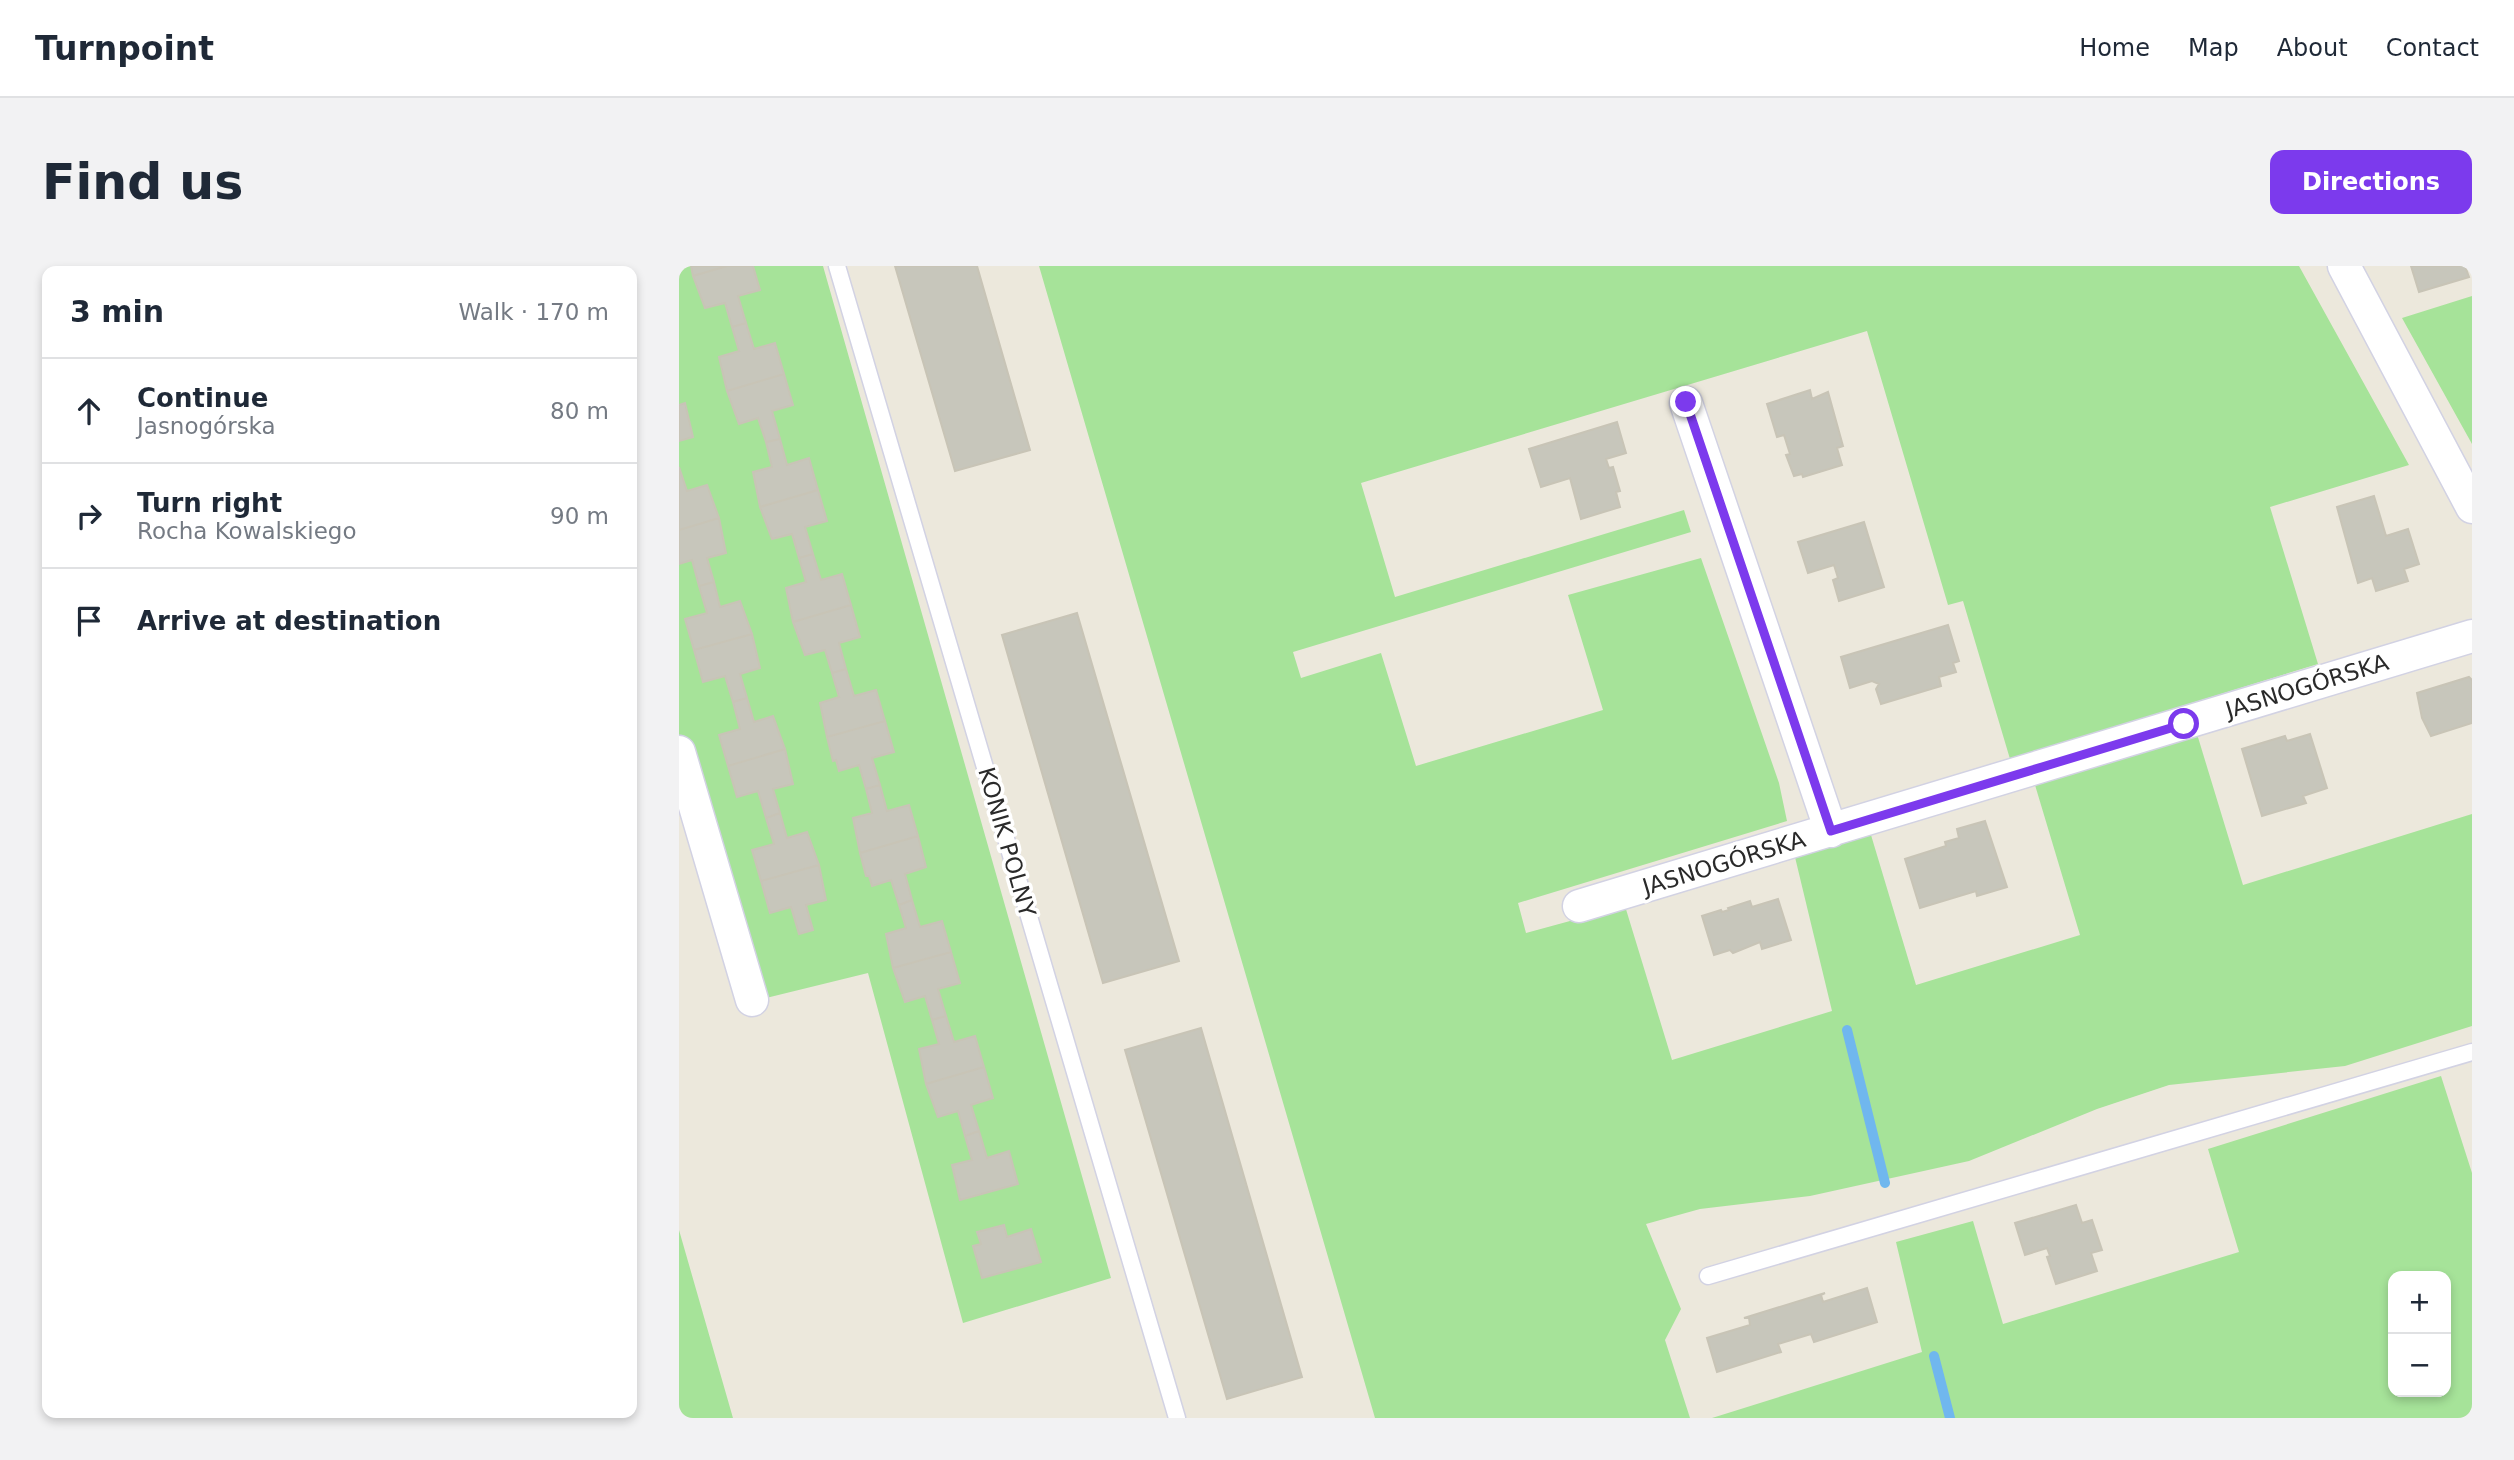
<!DOCTYPE html>
<meta charset="utf-8">
<style>
:root{--surface:#fff;--page:#f2f2f3;--text:#1f2937;--muted:#747a83;--line:#e0e1e3;--accent:#7c3aed}
body{margin:0;font-family:"DejaVu Sans",sans-serif;background:var(--page);color:var(--text)}
.controls{position:absolute;right:21px;bottom:21px;display:grid;overflow:hidden;border-radius:14px;box-shadow:0 4px 10px #0003}
.controls button{width:63px;height:63px;display:grid;place-items:center;padding:0;border:0;border-bottom:2px solid var(--line);background:var(--surface);color:var(--text);font:35px sans-serif}
.stop{position:absolute;width:21px;height:21px;margin:-16px;border:5px solid #7c3aed;border-radius:50%;background:#fff}
.stop.end{background:#7c3aed;border-color:#fff;box-shadow:0 2px 7px #0008}
.list{margin:0;padding:0;list-style:none}
h2{display:flex;justify-content:space-between;align-items:center;height:91px;margin:0;padding:0 28px;font-size:30px}
h2 small{font-size:23px;font-weight:400;color:var(--muted)}
.list li{display:grid;grid-template-columns:46px 1fr auto;gap:21px;align-items:center;box-sizing:border-box;height:105px;padding:0 28px;border-top:2px solid var(--line)}
.list b{display:block;font-size:26px;white-space:nowrap}
.list p{margin:0;font-size:23px;white-space:nowrap;color:var(--muted)}
.list em{font-size:23px;font-style:normal;color:var(--muted)}
.icon{flex:none;width:38px;height:38px;fill:none;stroke:currentColor;stroke-width:2;stroke-linecap:round;stroke-linejoin:round}
.map{position:relative;flex:none;width:1793px;height:1152px;overflow:hidden;border-radius:14px}
header{display:flex;align-items:center;gap:42px;box-sizing:border-box;height:98px;padding:0 35px;background:var(--surface);border-bottom:2px solid var(--line)}
header strong{font-size:33px}
nav{display:flex;gap:38px;margin-inline-start:auto;font-size:24px}
.intro{display:flex;align-items:center;justify-content:space-between;box-sizing:border-box;height:168px;padding:0 42px}
h1{margin:0;font-size:49px}
.button{padding:18px 32px;border-radius:14px;background:var(--accent);color:#fff;font-size:24px;font-weight:700}
main{display:flex;gap:42px;padding:0 42px}
aside{flex:1;background:var(--surface);border-radius:14px;box-shadow:0 4px 10px #0003}
.map>svg:first-child{display:block}
.green{fill:#a6e399;fill-rule:evenodd}
.lines{fill:none;stroke-linecap:round;stroke-linejoin:round}
.stream{stroke:#70b7ee;stroke-width:10}
.building{fill:#c7c6bb;stroke:#c8c4b6;stroke-width:2}
.service-casing{stroke:#d2d2e3;stroke-width:19}
.minor-casing{stroke:#d2d2e3;stroke-width:35}
.service{stroke:#fff;stroke-width:16}
.minor{stroke:#fff;stroke-width:32}
.route{stroke:#7c3aed;stroke-width:9}
.labels{text-anchor:middle;stroke-width:7;stroke-linejoin:round;paint-order:stroke}
.street-label{font-size:23px;fill:#2a2a2a;stroke:#fff}
</style>
<header>
<strong>Turnpoint</strong>
<nav><a>Home</a><a>Map</a><a>About</a><a>Contact</a></nav>
</header>
<div class="intro"><h1>Find us</h1><a class="button">Directions</a></div>
<main>
<aside>
<h2>3 min<small>Walk · 170 m</small></h2>
<ul class="list">
<li><svg class="icon" aria-label="ahead" viewBox="0 0 24 24"><path d="M12 20V5M6 11l6-6 6 6"/></svg><div><b>Continue</b><p>Jasnogórska</p></div><em>80 m</em></li>
<li><svg class="icon" aria-label="right" viewBox="0 0 24 24"><path d="M7 20v-9h11M14 6l5 5-5 5"/></svg><div><b>Turn right</b><p>Rocha Kowalskiego</p></div><em>90 m</em></li>
<li><svg class="icon" aria-label="arrive" viewBox="0 0 24 24"><path d="M6 21V4h12l-3 4 3 4H6"/></svg><div><b>Arrive at destination</b></div></li>
</ul>
</aside>
<div class="map">
<svg width="1793" height="1152" viewBox="0 0 1793 1152">
<rect width="100%" height="100%" fill="#ece8dc"/>
<path class="green" d="M0 0H144L432 1012 284 1057 189 707 67 737 0 510Z
M360 0H1620L1730 199 1591 241 1639 398 1331 493 1284 335 1269 339 1188 65 682 217 716 331 1005 244 1012 266 614 386 622 412 702 387 737 500 924 444 889 329 1022 292 1100 517 1108 555 839 637 847 667 946 640 993 794 1153 745 1115 587 1192 569 1237 719 1401 669 1356 519 1518 468 1564 619 1793 548V760L1666 800 1490 819 1418 843 1290 895 1131 930 1021 943 967 958 1002 1043 986 1074 1011 1152H696Z
M1793 30V178L1723 52Z
M1762 810 1793 907V1152H1033L1243 1086 1217 976 1294 955 1324 1058 1560 986 1529 883ZM1767 1010V1126H1714V1010Z
M0 964 54 1152H0Z"/>
<g class="lines">
<path class="stream" d="M1168 764 1206 917
M1255 1090 1271 1152"/>
</g>
<path class="building" d="M12 0H48L14 10Z
M48 0H74L81 24 59 30 67 57 53 61 46 37 26 42 14 10Z
M216 0H298L351 184 276 205Z
M1732 0H1786L1790 11 1740 26Z
M67 57 75 83 96 77 105 108 48 125 40 91 60 85 53 61Z
M105 108 114 139 93 145 101 173 87 176 79 152 60 158 48 125Z
M1131 124 1133 133 1149 126 1164 180 1158 182 1163 199 1124 211 1123 208 1115 210 1107 189 1111 188 1105 169 1098 171 1088 138Z
M6 137 14 171 0 175V139Z
M938 156 947 187 927 193 930 202 934 201 941 225 937 226 941 241 902 253 891 212 862 221 850 183Z
M101 173 108 199 130 192 139 224 81 241 74 206 93 201 87 176Z
M0 201 8 225 28 219 40 252 0 264Z
M139 224 148 255 126 261 134 288 120 292 113 268 93 273 81 241Z
M1695 230 1707 270 1729 263 1740 298 1725 303 1729 315 1697 325 1693 312 1679 317 1658 241Z
M40 252 47 287 28 292 35 316 20 320 13 294 0 298V264Z
M1185 256 1205 321 1160 335 1154 314 1159 312 1155 299 1129 307 1119 276Z
M134 288 142 314 163 308 172 339 114 356 107 322 127 316 120 292Z
M35 316 41 341 61 335 73 368 15 384 6 353 28 347 20 320Z
M172 339 181 371 160 377 167 403 153 407 146 384 126 389 114 356Z
M398 347 500 695 424 717 323 369Z
M1269 359 1280 395 1274 397 1277 406 1260 411 1262 420 1202 438 1197 423 1200 418 1193 415 1171 422 1162 391Z
M73 368 81 402 61 408 68 432 54 436 46 410 24 416 15 384Z
M167 403 175 430 197 424 206 455 148 471 141 437 160 431 153 407Z
M1790 411 1793 414V457L1752 470 1743 452 1738 427Z
M68 432 75 456 94 450 106 483 49 500 40 469 61 463 54 436Z
M206 455 215 486 193 492 201 519 187 523 180 499 160 505 157 494 154 495 148 471Z
M1631 468 1648 522 1624 530 1627 537 1583 550 1563 483 1606 470 1608 475Z
M106 483 114 518 94 523 101 547 87 552 79 525 58 531 49 500Z
M201 519 208 545 230 539 239 570 181 587 174 552 193 547 187 523Z
M101 547 108 572 128 566 140 599 82 615 73 584 95 578 87 552Z
M1306 555 1328 621 1298 630 1297 625 1241 642 1226 593 1267 580 1266 576 1280 572 1278 563Z
M239 570 247 601 226 608 233 634 220 639 212 614 193 620 190 610H187L181 587Z
M140 599 147 634 127 639 134 664 120 668 112 641 91 647 82 615Z
M1099 633 1112 674 1083 683 1081 676 1054 687 1051 684 1035 689 1023 650 1042 644 1043 646 1050 644 1049 642 1071 635 1073 641Z
M233 634 241 661 263 655 272 686 214 702 207 668 227 662 220 639Z
M272 686 281 717 259 723 267 750 253 754 246 730 226 736 214 702Z
M267 750 275 776 296 770 305 801 247 818 240 783 260 778 253 754Z
M522 762 623 1111 548 1133 446 784Z
M305 801 314 832 292 839 300 865 286 870 279 845 259 851 247 818Z
M300 865 308 892 330 885 339 918 281 934 273 899 293 894 286 870Z
M1397 939 1403 957 1413 954 1423 984 1412 987 1418 1005 1377 1018 1368 991 1371 990 1368 982 1346 989 1336 957Z
M325 959 328 971 352 963 362 996 303 1012 294 980 302 978 298 966Z
M1188 1022 1198 1056 1135 1076 1132 1068 1099 1078 1102 1086 1038 1106 1028 1072 1071 1059 1070 1052H1065L1146 1027 1142 1029 1144 1036Z"/>
<g class="lines">
<defs>
<path id="service" d="M158 0 498 1152
M1029 1010 1793 786"/>
<path id="minor" d="M1665 0 1793 241
M1007 137 1152 565
M0 486 73 734
M900 640 1793 370"/>
</defs>
<use href="#service" class="service-casing"/>
<use href="#minor" class="minor-casing"/>
<use href="#service" class="service"/>
<use href="#minor" class="minor"/>
</g>
<g class="lines">
<path class="route" d="M1007 136 1152 565 1505 458"/>
</g>
<g class="labels">
<g class="street-label">
<text transform="translate(1628 420) rotate(-17)" y="8">JASNOGÓRSKA</text>
<text transform="translate(328 576) rotate(74)" y="8">KONIK POLNY</text>
<text transform="translate(1045 597) rotate(-17)" y="8">JASNOGÓRSKA</text>
</g>
</g>
</svg>
<div class="controls">
<button>+</button>
<button>−</button>
</div>
<div class="stop" style="left:1505px;top:458px"></div>
<div class="stop end" style="left:1007px;top:136px"></div>
</div>
</main>
